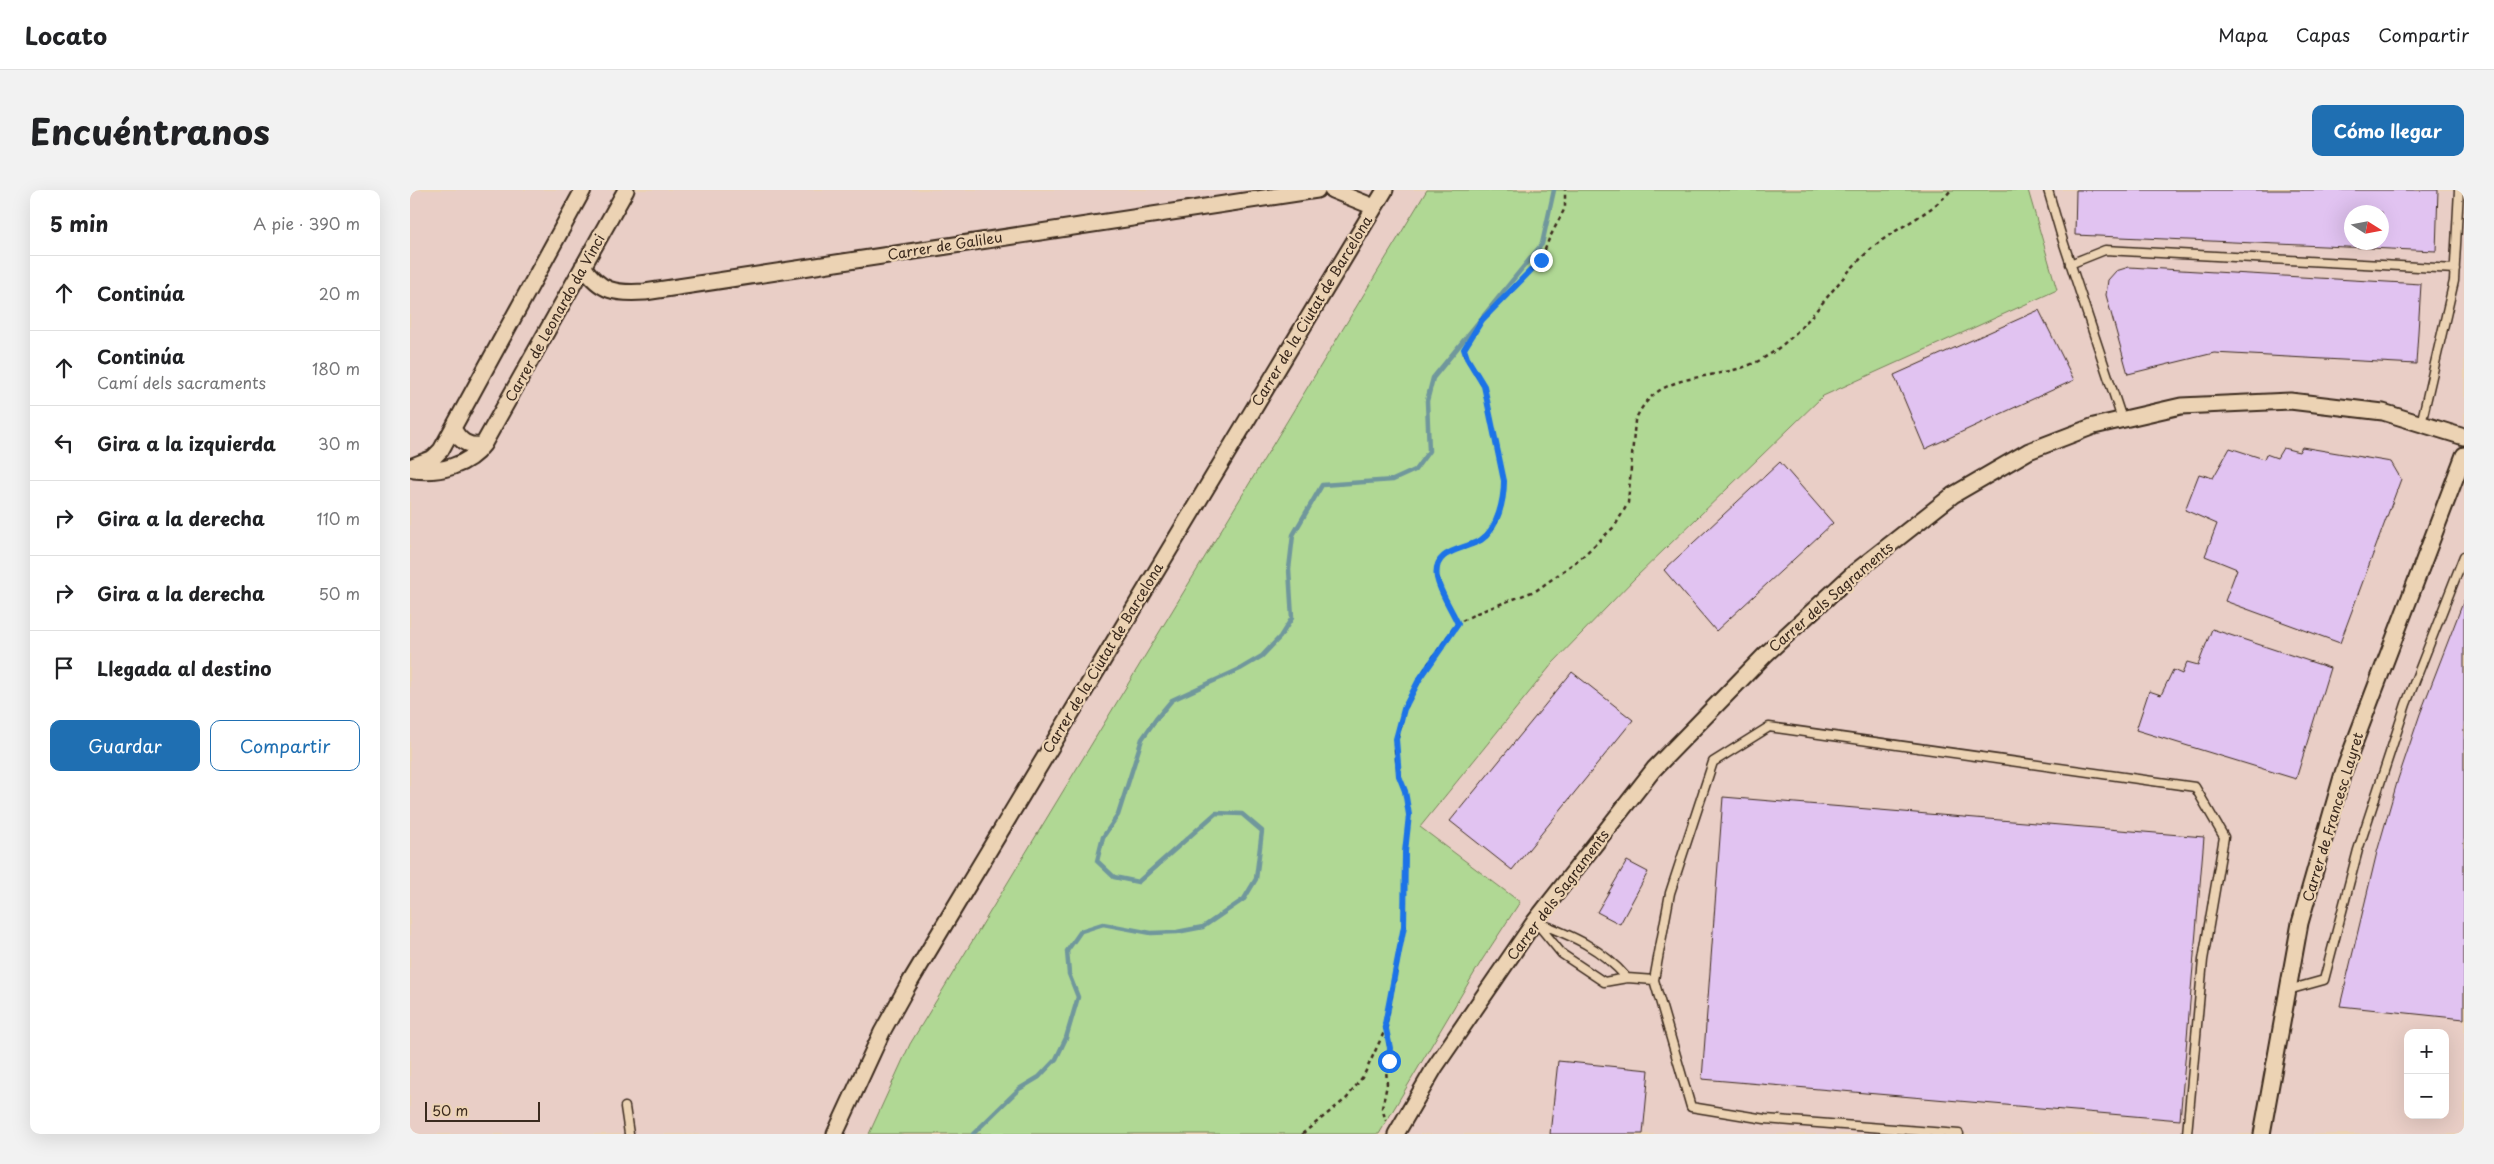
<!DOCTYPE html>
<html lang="es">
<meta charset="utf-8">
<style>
:root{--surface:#fff;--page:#f2f2f2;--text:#202124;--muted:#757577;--line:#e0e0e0;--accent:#1f6fb2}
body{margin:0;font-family:"Playpen Sans",sans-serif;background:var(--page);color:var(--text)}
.controls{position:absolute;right:15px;bottom:15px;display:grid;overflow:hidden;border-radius:10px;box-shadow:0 5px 20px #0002}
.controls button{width:45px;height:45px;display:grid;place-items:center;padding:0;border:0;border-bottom:1px solid var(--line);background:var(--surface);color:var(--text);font:25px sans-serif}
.compass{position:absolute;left:1934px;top:15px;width:45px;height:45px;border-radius:50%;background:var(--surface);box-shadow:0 5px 20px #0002;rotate:101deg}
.scale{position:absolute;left:15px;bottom:12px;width:115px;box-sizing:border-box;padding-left:5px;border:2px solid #3b2a1e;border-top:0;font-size:14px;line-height:18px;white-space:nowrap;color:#3b2a1e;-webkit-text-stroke:4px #ecd3b4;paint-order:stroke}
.stop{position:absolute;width:15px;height:15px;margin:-11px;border:4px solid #1a73e8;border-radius:50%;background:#fff}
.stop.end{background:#1a73e8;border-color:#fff;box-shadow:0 1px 5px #0008}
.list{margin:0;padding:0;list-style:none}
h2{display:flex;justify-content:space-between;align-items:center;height:65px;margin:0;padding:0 20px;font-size:21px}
h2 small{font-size:16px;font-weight:400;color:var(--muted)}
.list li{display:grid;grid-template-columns:32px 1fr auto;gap:15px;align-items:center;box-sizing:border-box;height:75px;padding:0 20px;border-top:1px solid var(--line)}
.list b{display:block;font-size:19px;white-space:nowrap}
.list p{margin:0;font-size:16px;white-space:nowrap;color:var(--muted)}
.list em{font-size:16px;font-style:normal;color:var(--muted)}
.actions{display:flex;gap:10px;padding:15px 20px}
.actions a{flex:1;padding:11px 0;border:1px solid var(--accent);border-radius:10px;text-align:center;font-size:18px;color:var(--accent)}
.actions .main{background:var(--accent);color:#fff}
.icon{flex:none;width:28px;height:28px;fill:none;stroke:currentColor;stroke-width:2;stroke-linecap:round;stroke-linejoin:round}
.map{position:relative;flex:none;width:2054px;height:944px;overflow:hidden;border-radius:10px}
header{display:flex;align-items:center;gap:30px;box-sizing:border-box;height:70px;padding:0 25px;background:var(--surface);border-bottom:1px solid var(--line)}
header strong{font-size:24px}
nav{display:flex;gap:28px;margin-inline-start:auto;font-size:18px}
.intro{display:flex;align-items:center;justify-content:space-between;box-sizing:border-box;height:120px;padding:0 30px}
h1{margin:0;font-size:35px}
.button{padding:12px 22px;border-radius:10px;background:var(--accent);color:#fff;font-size:18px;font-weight:700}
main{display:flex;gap:30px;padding:0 30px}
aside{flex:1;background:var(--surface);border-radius:10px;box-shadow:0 5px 20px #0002}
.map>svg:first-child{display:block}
.built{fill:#e9cec6;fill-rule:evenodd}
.green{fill:#b0d894;stroke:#768159}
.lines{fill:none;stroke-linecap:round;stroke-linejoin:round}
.stream{stroke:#6f979c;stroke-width:4.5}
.building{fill:#e1c3f1;stroke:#3b2a1e;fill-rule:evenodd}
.service-casing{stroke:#3b2a1e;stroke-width:11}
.minor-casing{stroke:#3b2a1e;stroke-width:19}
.path{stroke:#3b2a1e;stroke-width:2.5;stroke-dasharray:4 4;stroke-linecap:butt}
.service{stroke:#ecd3b4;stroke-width:8}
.minor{stroke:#ecd3b4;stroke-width:15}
.route{stroke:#1a73e8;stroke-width:6}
.labels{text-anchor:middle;stroke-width:4.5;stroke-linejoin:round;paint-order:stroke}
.street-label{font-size:14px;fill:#3b2a1e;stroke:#ecd3b4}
</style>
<header>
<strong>Locato</strong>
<nav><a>Mapa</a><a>Capas</a><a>Compartir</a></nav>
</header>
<div class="intro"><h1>Encuéntranos</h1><a class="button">Cómo llegar</a></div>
<main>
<aside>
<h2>5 min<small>A pie · 390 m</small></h2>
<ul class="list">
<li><svg class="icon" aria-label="ahead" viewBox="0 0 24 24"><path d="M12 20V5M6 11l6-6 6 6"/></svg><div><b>Continúa</b></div><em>20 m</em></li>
<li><svg class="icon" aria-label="ahead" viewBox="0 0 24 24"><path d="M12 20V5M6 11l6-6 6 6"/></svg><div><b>Continúa</b><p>Camí dels sacraments</p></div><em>180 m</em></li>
<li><svg class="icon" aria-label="left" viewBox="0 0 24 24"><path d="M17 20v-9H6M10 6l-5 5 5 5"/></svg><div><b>Gira a la izquierda</b></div><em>30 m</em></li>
<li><svg class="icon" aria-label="right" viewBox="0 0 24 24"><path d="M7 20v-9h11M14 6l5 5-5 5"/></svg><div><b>Gira a la derecha</b></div><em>110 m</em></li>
<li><svg class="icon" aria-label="right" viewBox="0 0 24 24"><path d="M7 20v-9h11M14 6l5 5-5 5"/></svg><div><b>Gira a la derecha</b></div><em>50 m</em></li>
<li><svg class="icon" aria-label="arrive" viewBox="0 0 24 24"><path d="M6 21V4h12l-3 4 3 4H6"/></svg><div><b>Llegada al destino</b></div></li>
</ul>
<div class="actions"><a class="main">Guardar</a><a>Compartir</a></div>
</aside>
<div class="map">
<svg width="2054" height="944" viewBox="0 0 2054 944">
<rect width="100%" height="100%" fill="#ecd3b4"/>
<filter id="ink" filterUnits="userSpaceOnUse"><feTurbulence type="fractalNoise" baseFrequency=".02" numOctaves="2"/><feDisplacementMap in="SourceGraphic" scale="10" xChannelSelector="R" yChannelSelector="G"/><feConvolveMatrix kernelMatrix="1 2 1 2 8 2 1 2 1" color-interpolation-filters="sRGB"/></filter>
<g filter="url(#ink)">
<path class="built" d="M0 0H1017L500 854 459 944H0Z
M1618 0H2054V944H969L1072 770 1109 712 1010 637 1143 473 1225 388 1413 206 1647 100ZM1942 22H1972V52H1942ZM1998 843H2035V925H1998Z"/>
<path class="green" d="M1017 0H1618L1647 100 1413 206 1225 388 1143 473 1010 637 1110 712 1072 770 969 944H459L500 854Z"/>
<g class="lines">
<path class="stream" d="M563 944 609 899 629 887 646 869 656 848 668 807 659 784 657 761 671 741 693 734 741 743 767 742 793 737 834 709 846 689 852 641 832 624 806 623 728 692 704 687 687 671 693 647 708 625 732 549 746 529 762 510 830 479 852 466 870 447 882 428 879 379 883 345 912 295 983 290 1005 280 1019 261 1017 211 1023 188 1132 54 1144 0"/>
</g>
<path class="building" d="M1666 0H2028L2026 61 1665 45ZM1942 22H1972V52H1942Z
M1719 77 2011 94 2006 174 1804 163 1718 184 1696 105 1698 90 1706 81Z
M1629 120 1664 190 1515 259 1484 185Z
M1892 257 1981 272 1991 289 1930 453 1815 411 1827 379 1795 366 1807 334 1775 320 1789 284 1803 288 1820 258 1854 269 1856 264 1867 268 1873 258 1889 262Z
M1370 272 1423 333 1306 441 1254 380Z
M2054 410V829L1930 816 1967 662 1988 589 2010 524Z
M1802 439 1920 478 1886 589 1726 540 1739 501 1751 505 1763 480 1772 484 1777 472 1788 475Z
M1162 482 1223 530 1102 680 1040 631Z
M1313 607 1794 647 1770 930 1292 889Z
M1217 671 1238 682 1210 734 1187 722Z
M1148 871 1239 880 1233 944H1140Z"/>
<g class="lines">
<defs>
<path id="service" d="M1638 0 1652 48 1712 229
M1660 74 1695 60 2045 79
M2011 234 2044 91 2049 0
M1125 731 1152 764 1194 792 1217 788 1244 790
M1126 732C1163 746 1191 758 1217 788
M1878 800 1914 790 1948 660 1996 514 2054 366
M215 917 219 944
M1549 944 1355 929 1281 917 1244 790 1260 703 1303 572 1359 537 1785 597 1814 647 1793 770 1777 944"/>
<path id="minor" d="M922 0 964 17
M173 76C190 102 206 104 235 102L907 0
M43 238C49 251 58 257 73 255L216 0
M0 277 23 268 31 260 173 0
M4 280C29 283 58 276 73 255
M425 944 472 842 497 797 975 0
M986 944 1025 877 1125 731 1244 579 1355 465 1445 382 1543 305 1619 261 1684 236 1771 216 1880 211 1973 222 2054 247
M1852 944 1890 733 1933 583 2054 265"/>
</defs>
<use href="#service" class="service-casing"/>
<use href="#minor" class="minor-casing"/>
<path class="path" d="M1048 433C1042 420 1030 403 1027 388 1022 359 1054 361 1071 350 1088 339 1094 309 1094 291L1074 196 1057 168 1054 159 1072 130 1131 70 1139 49 1155 18V0
M976 836 980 867 976 877 977 895 972 918 976 931
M892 944 937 908 954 885 975 840 994 736 995 662 999 625 995 601 989 586 985 559 994 519 1017 476 1048 433 1067 423 1127 400 1171 368 1205 336 1218 313 1225 231C1248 175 1307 195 1352 169 1398 143 1422 93 1461 59 1486 37 1520 25 1541 0"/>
<use href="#service" class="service"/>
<use href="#minor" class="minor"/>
</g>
</g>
<g class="lines" filter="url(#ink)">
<path class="route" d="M979 871 980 858 975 834 994 736 995 662 999 625 995 601 989 586 986 549 994 519 1009 490 1048 434C1042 420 1030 403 1027 388 1022 359 1054 360 1071 350 1088 339 1094 309 1094 291L1074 196 1057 168 1054 159 1072 130 1131 70"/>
</g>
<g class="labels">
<g class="street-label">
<text transform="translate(535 56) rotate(-9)" y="5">Carrer de Galileu</text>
<text transform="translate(902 121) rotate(-59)" y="5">Carrer de la Ciutat de Barcelona</text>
<text transform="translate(145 128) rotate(-61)" y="5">Carrer de Leonardo da Vinci</text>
<text transform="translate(1421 407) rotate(-41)" y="5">Carrer dels Sagraments</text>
<text transform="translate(693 468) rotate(-59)" y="5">Carrer de la Ciutat de Barcelona</text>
<text transform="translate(1923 627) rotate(-73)" y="5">Carrer de Francesc Layret</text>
<text transform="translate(1148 705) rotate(-53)" y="5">Carrer dels Sagraments</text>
</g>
</g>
</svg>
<div class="controls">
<button>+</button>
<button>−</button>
</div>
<svg class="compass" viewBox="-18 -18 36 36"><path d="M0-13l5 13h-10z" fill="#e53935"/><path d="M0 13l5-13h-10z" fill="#757577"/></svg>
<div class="scale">50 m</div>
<div class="stop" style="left:979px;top:871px"></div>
<div class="stop end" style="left:1131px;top:70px"></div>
</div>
</main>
